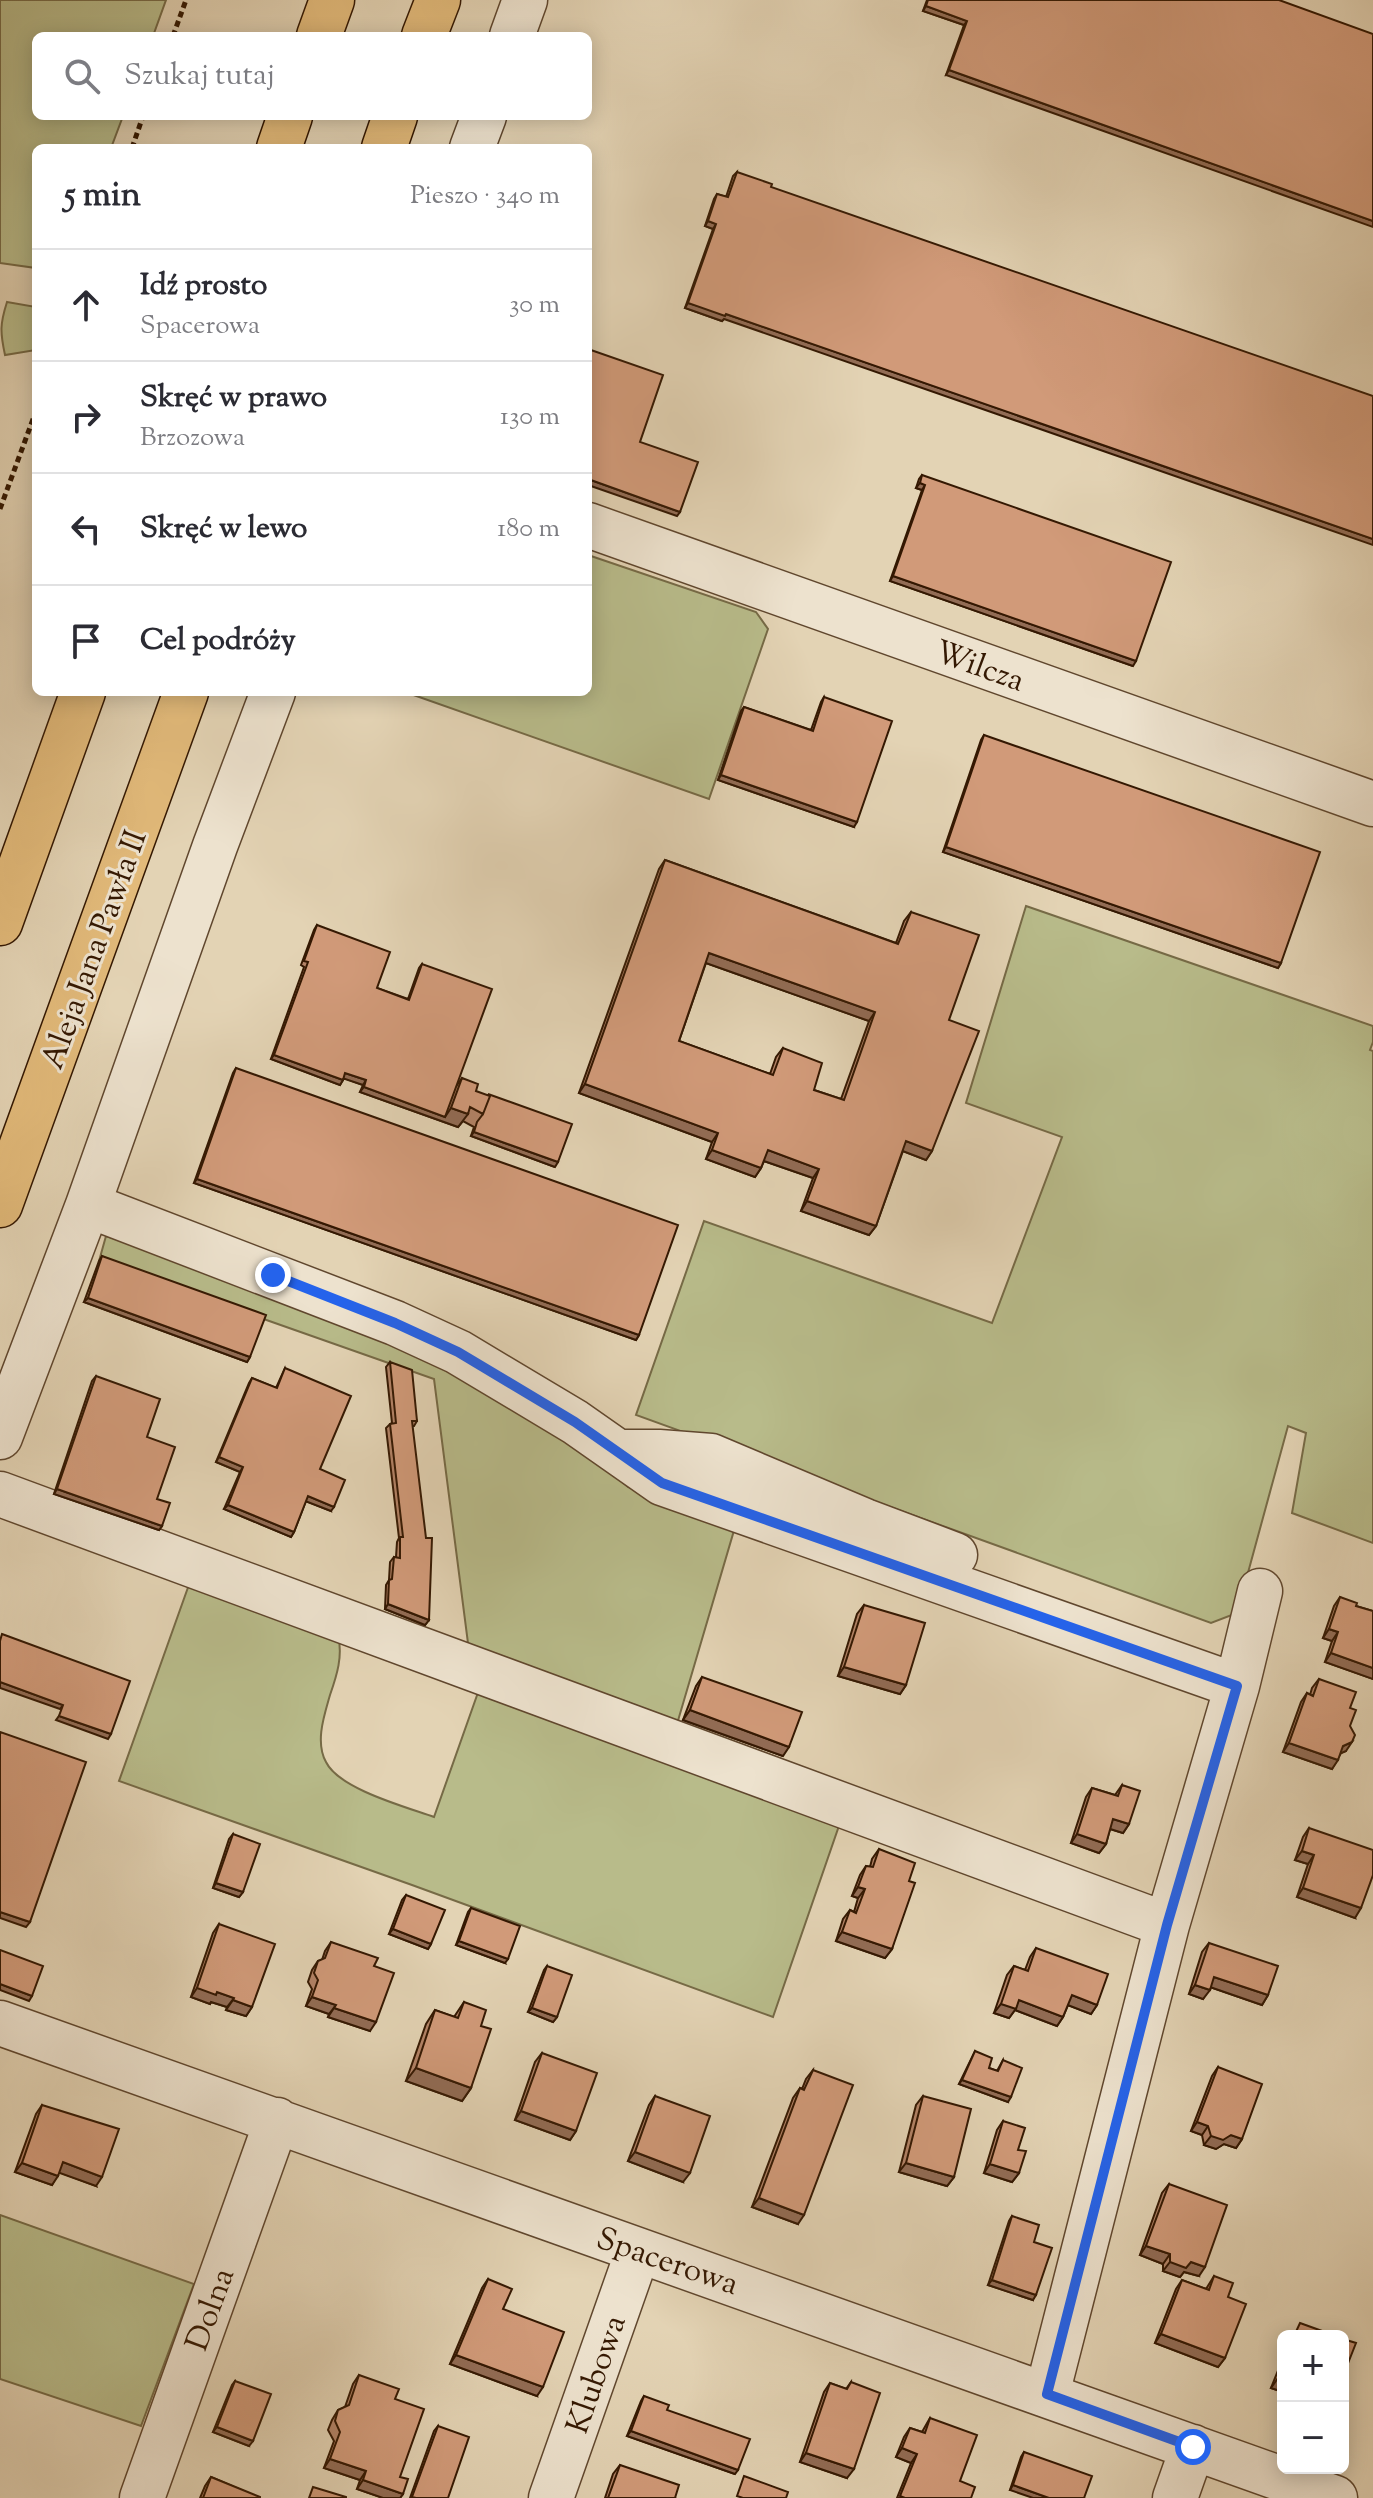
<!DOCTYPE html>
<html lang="pl">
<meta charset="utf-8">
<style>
:root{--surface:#fff;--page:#f7f7f7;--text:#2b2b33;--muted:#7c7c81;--line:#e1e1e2}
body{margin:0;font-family:"Sorts Mill Goudy",serif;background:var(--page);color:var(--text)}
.controls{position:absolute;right:24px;bottom:24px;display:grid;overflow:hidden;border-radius:12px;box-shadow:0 4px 20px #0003}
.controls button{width:72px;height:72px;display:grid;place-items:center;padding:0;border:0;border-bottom:2px solid var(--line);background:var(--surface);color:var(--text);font:40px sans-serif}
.stop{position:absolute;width:24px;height:24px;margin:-18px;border:6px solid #2563eb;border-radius:50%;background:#fff}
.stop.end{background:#2563eb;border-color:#fff;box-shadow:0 2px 8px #0008}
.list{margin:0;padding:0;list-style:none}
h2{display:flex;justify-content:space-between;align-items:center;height:104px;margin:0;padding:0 32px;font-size:34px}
h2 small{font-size:26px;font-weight:400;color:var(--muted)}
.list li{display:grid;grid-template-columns:52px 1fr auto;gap:24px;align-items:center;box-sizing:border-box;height:112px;padding:0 32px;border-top:2px solid var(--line)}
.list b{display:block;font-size:30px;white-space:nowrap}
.list p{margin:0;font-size:26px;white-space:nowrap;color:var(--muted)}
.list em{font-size:26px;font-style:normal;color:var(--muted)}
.icon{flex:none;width:44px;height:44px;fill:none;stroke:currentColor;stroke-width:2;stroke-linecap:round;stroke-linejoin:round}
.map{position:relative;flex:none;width:1373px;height:2498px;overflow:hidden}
.search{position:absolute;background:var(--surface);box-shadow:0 4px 20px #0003;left:32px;top:32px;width:560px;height:88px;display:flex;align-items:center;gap:20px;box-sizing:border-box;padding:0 28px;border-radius:12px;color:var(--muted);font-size:30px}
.panel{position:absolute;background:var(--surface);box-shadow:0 4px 20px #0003;left:32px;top:144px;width:560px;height:552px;border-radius:12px}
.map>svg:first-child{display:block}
.green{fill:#b8bb8a;stroke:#766a46;stroke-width:2}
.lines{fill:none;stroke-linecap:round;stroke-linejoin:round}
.minor-casing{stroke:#60472e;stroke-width:47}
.major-casing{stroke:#341802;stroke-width:47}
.path{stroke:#341802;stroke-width:5;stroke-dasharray:6 4;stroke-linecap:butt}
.minor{stroke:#ede2ce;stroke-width:44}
.major{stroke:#e2ba7a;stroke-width:44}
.wall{fill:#b48468;stroke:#341802;stroke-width:2;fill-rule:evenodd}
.shaded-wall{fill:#926c55;stroke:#341802;stroke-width:2}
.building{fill:#d19a79;stroke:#341802;stroke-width:2;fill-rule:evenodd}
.route{stroke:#2563eb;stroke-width:10}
.labels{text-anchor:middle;stroke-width:6;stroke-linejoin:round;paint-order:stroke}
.street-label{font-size:32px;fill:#341802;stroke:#ede2ce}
</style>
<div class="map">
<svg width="1373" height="2498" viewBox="0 0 1373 2498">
<rect width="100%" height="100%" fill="#e3d3b4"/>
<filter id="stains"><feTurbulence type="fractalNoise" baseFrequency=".0025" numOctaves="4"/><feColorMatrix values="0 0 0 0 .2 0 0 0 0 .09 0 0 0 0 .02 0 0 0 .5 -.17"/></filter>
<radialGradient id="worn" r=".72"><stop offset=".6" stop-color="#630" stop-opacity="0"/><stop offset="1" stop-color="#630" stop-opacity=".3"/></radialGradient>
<path class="green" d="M0 0H166L153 36H36V116H123L111 148H36V268L0 263Z
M7 302 36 307V350L5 355C0 332 0 324 7 302Z
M588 555 756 612 768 629 709 799 405 692H588Z
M1026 906 1373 1026V1042L1370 1050 1373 1051V1543L1292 1513 1306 1433 1288 1426 1237 1613 1211 1623 636 1415 704 1221 992 1323 1062 1137 966 1103Z
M106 1236 205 1266 416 1344 582 1447 628 1487 735 1527 677 1724 469 1651 434 1379 99 1261Z
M191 1579 338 1635C343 1656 337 1675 330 1695 324 1716 315 1742 326 1762 339 1789 406 1807 434 1817L481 1684 842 1817 773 2017 412 1885 119 1781Z
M0 2215 194 2284 141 2426 0 2379Z"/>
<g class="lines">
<defs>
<path id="minor" d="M512 36 525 0
M472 148 484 116
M588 525 1373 804
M88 1205 395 1323 458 1352 575 1422 662 1483 1237 1686
M0 1437 88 1205 215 846 273 692
M618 1452H659L711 1456 865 1521 955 1555
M0 1494 1167 1925
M0 2023 1335 2498
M1047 2394 1167 1925 1237 1686 1260 1591
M142 2498 277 2120
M551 2498 638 2251
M1175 2498 1193 2447"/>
<path id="major" d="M319 36 332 0
M424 36 438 0
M279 148 290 116
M384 148 395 116
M0 923 83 692
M0 1205 186 692"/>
</defs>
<use href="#minor" class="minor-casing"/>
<use href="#major" class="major-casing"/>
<path class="path" d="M173 36 186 0
M132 148 143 116
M0 509 36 411"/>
<use href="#minor" class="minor"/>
<use href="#major" class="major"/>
</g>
<path class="wall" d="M927 0H1279L946 75 964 25 923 11Z
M737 172 724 319 722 321 685 308 713 229 705 226 714 199 717 194 726 197 733 176Z
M922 475 1133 666 890 581 922 490 916 488 919 479Z
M824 697 854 827 718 780 741 711 744 707 811 730 821 702Z
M984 735 1281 963 1278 968 943 852 981 740Z
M665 860 896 943 904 921 911 912 949 1020 932 1151 926 1160 903 1151 876 1226 869 1235 801 1211 813 1178 764 1161 761 1168 755 1177 706 1159 712 1142 579 1093 659 869ZM706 963 869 1021 841 1099 814 1090 783 1048 776 1057 770 1074 679 1041Z
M317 925 377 988 408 999 419 968 422 964 457 1085 462 1078 555 1167 471 1136 474 1127 463 1121 458 1127 360 1092 363 1085 344 1078 340 1085 271 1059 304 967 301 965 314 930Z
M236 1068 639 1335 636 1340 194 1183 233 1073Z
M102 1256 250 1357 247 1362 84 1302 99 1261Z
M390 1362 417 1421 414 1426H412L429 1620 425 1625 385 1609 386 1585 389 1580 390 1562 394 1557H396L397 1542 399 1538 386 1428 390 1424 392 1423 386 1367Z
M285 1368 320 1469 331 1511 306 1501 294 1532 291 1537 224 1509 240 1472 216 1462 249 1383 252 1378 276 1388Z
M96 1376 157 1499 162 1526 159 1530 54 1494 92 1381Z
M1340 1597 1356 1606 1373 1611V1679L1325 1662 1332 1641 1323 1638 1334 1606Z
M864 1605 906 1685 900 1694 838 1676 857 1614Z
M702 1677 783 1756 683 1720 696 1686Z
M1319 1679 1350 1708V1726L1346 1751 1341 1753 1332 1769 1283 1752 1301 1702 1307 1693 1310 1695 1312 1688Z
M1122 1785 1129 1824 1123 1833 1110 1829 1106 1844 1099 1853 1071 1843 1086 1797 1092 1788 1115 1795Z
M1309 1828 1355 1918 1297 1897 1308 1864 1295 1860 1303 1837Z
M233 1834 243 1892 239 1897 213 1888 229 1839Z
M879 1849 909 1881 892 1949 885 1958 836 1941 843 1919 850 1910 854 1912 858 1898 852 1896 860 1875 866 1866 870 1867 872 1859Z
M406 1895 431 1944 428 1949 389 1934 402 1900Z
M471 1908 505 1963 456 1945 468 1912Z
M219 1924 252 2007 246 2016 226 2010 227 2007 211 2002 210 2004 191 1997 213 1933Z
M331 1942 374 1966 370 2031 328 2017 329 2014 306 2006 312 1989 308 1982 312 1970 318 1961 322 1960 325 1951Z
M1209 1943 1268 1995 1262 2005 1210 1987 1203 1999 1189 1994 1202 1952Z
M1036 1948 1097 2005 1091 2014 1068 2005 1063 2017 1057 2026 1015 2010 1009 2018 994 2013 1007 1975 1014 1966 1025 1970 1030 1957Z
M547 1966 557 2017 553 2022 528 2012 544 1970Z
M464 2002 481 2026 471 2088 462 2101 406 2081 426 2024 435 2010 454 2017Z
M975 2051 989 2068 997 2071 1003 2060 1008 2102 959 2084Z
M542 2053 576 2131 570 2140 515 2120 535 2062Z
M1218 2067 1242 2139 1236 2148 1224 2144 1216 2149 1204 2145 1202 2135 1191 2131 1212 2076Z
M813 2070 798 2224 752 2207 793 2098 800 2088 802 2089 806 2079Z
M655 2096 683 2182 628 2161 649 2105Z
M923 2096 954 2177 947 2186 899 2172 916 2105Z
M42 2105 96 2186 59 2172 52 2185 15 2172 36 2114Z
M1003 2121 1019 2173 1012 2182 984 2173 997 2130Z
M1169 2184 1199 2276 1184 2272 1180 2277 1163 2271V2264L1140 2255 1162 2193Z
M1012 2216 1034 2242 1033 2300 988 2285 1009 2221Z
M1214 2276 1228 2297 1225 2358 1218 2367 1155 2343 1176 2289 1182 2280 1206 2289Z
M488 2279 503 2309 537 2396 450 2364 482 2288Z
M1283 2358V2392L1271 2388Z
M359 2375 395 2399 400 2477 403 2494 400 2498H383L357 2489 360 2480 324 2468 334 2441 328 2430 332 2420 338 2410 345 2407 353 2384Z
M235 2381 249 2446 213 2432 232 2385Z
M851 2382 847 2478 800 2462 824 2392 830 2383 846 2389Z
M644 2396 667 2410 735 2474 627 2436 641 2401Z
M930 2418 960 2481 971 2498H897L911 2463 896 2457 904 2437 910 2428 922 2432Z
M438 2426 448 2498H410L434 2431Z
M1024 2452 1084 2498 1010 2490 1021 2457Z
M620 2465 675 2498H605L613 2474Z
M211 2477 260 2498H200L205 2486Z"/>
<path class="shaded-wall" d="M926 6 967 21 964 25 923 11Z
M949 70 1373 221V227L946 75Z
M708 221 716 224 713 229 705 226Z
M688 303 726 314 1373 539V545L724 319 722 321 685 308Z
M588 479 680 512 677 516 588 485Z
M920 483 925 485 922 490 916 488Z
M893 576 1136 661 1133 666 890 581Z
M721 775 857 822 854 827 718 780Z
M946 847 1281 963 1278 968 943 852Z
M709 953 875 1012 869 1021 703 962Z
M274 1055 343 1080 340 1085 271 1059Z
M345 1073 366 1080 363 1085 342 1078Z
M585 1084 718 1133 712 1142 579 1093Z
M364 1087 445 1117 451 1108 468 1114 458 1127 360 1092Z
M474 1132 558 1162 555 1167 471 1136Z
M906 1141 932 1151 926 1160 900 1150Z
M712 1150 761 1168 755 1177 706 1159Z
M768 1150 819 1169 813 1178 761 1160Z
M197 1179 639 1335 636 1340 194 1183Z
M807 1201 876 1226 869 1235 801 1211Z
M88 1298 250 1357 247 1362 84 1302Z
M219 1457 243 1467 240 1472 216 1462Z
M57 1489 162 1526 159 1530 54 1494Z
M308 1496 334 1507 331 1511 305 1501Z
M228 1505 294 1532 291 1537 224 1509Z
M388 1604 429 1620 425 1625 385 1609Z
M1329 1629 1338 1632 1332 1641 1323 1638Z
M1331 1653 1373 1668V1679L1325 1662Z
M844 1667 906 1685 900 1694 838 1676Z
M0 1682 63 1705 60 1709 0 1688Z
M690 1710 789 1747 783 1756 683 1720Z
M59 1716 111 1734 108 1739 56 1720Z
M1352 1742 1346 1751 1337 1755 1343 1746Z
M1289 1743 1338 1760 1332 1769 1283 1752Z
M1113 1819 1129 1824 1123 1833 1107 1828Z
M1077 1834 1106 1844 1099 1853 1071 1843Z
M1302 1851 1314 1855 1308 1864 1295 1860Z
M216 1883 243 1892 239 1897 213 1888Z
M858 1887 865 1889 858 1898 852 1896Z
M1303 1888 1361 1908 1355 1918 1297 1897Z
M0 1912 30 1922 26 1927 0 1918Z
M393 1929 431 1944 428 1949 389 1934Z
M842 1932 892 1949 885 1958 836 1941Z
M459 1941 508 1959 505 1963 456 1945Z
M1214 1977 1268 1995 1262 2005 1207 1986Z
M0 1984 32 1996 29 2001 0 1990Z
M1195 1985 1210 1990 1203 1999 1189 1994Z
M197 1988 217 1992 234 1998 227 2007 211 2002 210 2004 191 1997Z
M1072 1995 1097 2005 1091 2014 1065 2004Z
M312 1997 336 2005 329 2014 306 2006Z
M233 2000 252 2007 246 2016 226 2010Z
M1019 2000 1063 2017 1057 2026 1015 2010 1009 2018 994 2013 1001 2004Z
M334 2008 376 2022 370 2031 328 2017Z
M532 2008 557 2017 553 2022 528 2012Z
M416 2068 471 2088 462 2101 406 2081Z
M962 2080 1011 2097 1008 2102 959 2084Z
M521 2111 576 2131 570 2140 515 2120Z
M1197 2122 1208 2126 1202 2135 1191 2131Z
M1231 2135 1242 2139 1236 2148 1224 2144 1216 2149 1204 2145 1211 2136Z
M635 2152 690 2173 683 2182 628 2161Z
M63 2162 102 2177 96 2186 57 2172Z
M22 2163 58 2176 52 2185 15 2172Z
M906 2163 954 2177 947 2186 899 2172Z
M990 2164 1019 2173 1012 2182 984 2173Z
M759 2198 804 2215 798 2224 752 2207Z
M1146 2246 1170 2254 1163 2264 1140 2255Z
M1170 2262H1191L1205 2267 1199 2276 1184 2272 1180 2277 1163 2271Z
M992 2280 1036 2295 1033 2300 988 2285Z
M1161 2334 1225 2358 1218 2367 1155 2343Z
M456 2355 543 2387 537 2396 450 2364Z
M1278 2378 1283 2381V2392L1271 2388Z
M217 2427 253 2441 249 2446 213 2432Z
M631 2431 738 2470 735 2474 627 2436Z
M902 2448 917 2454 911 2463 896 2457Z
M806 2453 854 2469 847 2478 800 2462Z
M330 2459 366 2471 360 2480 324 2468Z
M363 2480 403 2494 400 2498H383L357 2489Z
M1013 2485 1049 2498H1033L1010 2490Z"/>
<path class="building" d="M928 0H1279L1373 34V221L949 70 967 21 926 6Z
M737 172 772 184 771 187 1373 396V539L726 314 725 316 688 303 716 224 708 221 717 194 728 197Z
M588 349 663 375 640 442 698 462 680 512 588 479Z
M922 475 1171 562 1136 661 893 576 925 485 920 483Z
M824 697 892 721 857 822 721 775 744 707 813 731Z
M984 735 1320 852 1281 963 946 847Z
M665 860 898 944 911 912 979 935 949 1020 979 1031 932 1151 906 1141 876 1226 807 1201 819 1169 768 1150 761 1168 712 1150 718 1133 585 1084ZM709 953 875 1012 844 1100 814 1090 822 1063 783 1048 773 1075 679 1041Z
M317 925 390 952 377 988 409 1000 422 964 492 989 445 1117 364 1087 366 1080 345 1073 343 1080 274 1055 308 962 304 961Z
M236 1068 678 1225 639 1335 197 1179Z
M462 1078 478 1084 476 1091 490 1096 483 1114 470 1107 468 1114 451 1108Z
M488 1094 572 1124 558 1162 474 1132 477 1122 483 1114 490 1096Z
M102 1256 266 1315 250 1357 88 1298Z
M390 1362 412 1370 417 1421H412L426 1538H432L429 1620 388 1604 389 1580 392 1579 394 1557 400 1558V1537H403L390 1424 396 1423Z
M285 1368 351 1396 320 1469 345 1480 334 1507 308 1496 294 1532 228 1505 243 1467 219 1457 252 1378 277 1388Z
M96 1376 160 1399 147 1437 175 1447 157 1499 170 1503 162 1526 57 1489Z
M1340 1597 1357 1603 1356 1606 1373 1611V1668L1331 1653 1338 1632 1329 1629Z
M864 1605 925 1623 906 1685 844 1667Z
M2 1634 130 1681 111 1734 59 1716 63 1705 0 1682V1641Z
M702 1677 802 1712 789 1747 690 1710Z
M1319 1679 1356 1692 1350 1708 1356 1710 1350 1726 1355 1735 1352 1742 1343 1746 1338 1760 1289 1743 1307 1693 1313 1696Z
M0 1732 86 1762 30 1922 0 1912Z
M1122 1785 1140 1791 1129 1824 1113 1819 1106 1844 1077 1834 1092 1788 1118 1796Z
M1309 1828 1373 1850V1875L1361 1908 1303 1888 1314 1855 1302 1851Z
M233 1834 260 1844 243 1892 216 1883Z
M879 1849 915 1863 909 1881 915 1883 892 1949 842 1932 850 1910 856 1913 865 1889 858 1887 866 1866 873 1867Z
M406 1895 445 1910 431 1944 393 1929Z
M471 1908 520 1926 508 1959 459 1941Z
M219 1924 275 1944 252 2007 233 2000 234 1998 217 1992 216 1995 197 1988Z
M331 1942 378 1958 374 1966 394 1973 376 2022 334 2008 336 2005 312 1997 318 1980 314 1973 318 1961 325 1958Z
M1209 1943 1278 1966 1268 1995 1214 1977 1210 1990 1195 1985Z
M1036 1948 1108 1974 1097 2005 1072 1995 1063 2017 1019 2000 1016 2009 1001 2004 1014 1966 1028 1971Z
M0 1950 43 1966 32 1996 0 1984Z
M547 1966 572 1975 557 2017 532 2008Z
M464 2002 486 2010 481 2026 491 2029 471 2088 416 2068 435 2010 458 2018Z
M975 2051 992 2058 989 2068 998 2071 1003 2060 1022 2068 1011 2097 962 2080Z
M542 2053 597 2073 576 2131 521 2111Z
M1218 2067 1262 2084 1242 2139 1231 2135 1223 2140 1211 2136 1208 2126 1197 2122Z
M813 2070 853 2085 804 2215 759 2198 800 2088 804 2090Z
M655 2096 710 2116 690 2173 635 2152Z
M923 2096 971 2109 954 2177 906 2163Z
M42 2105 119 2129 102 2177 63 2162 58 2176 22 2163Z
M1003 2121 1025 2128 1018 2150 1026 2151 1019 2173 990 2164Z
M1169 2184 1227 2205 1205 2267 1191 2262 1186 2268 1170 2262V2254L1146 2246Z
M1012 2216 1039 2225 1034 2242 1052 2248 1036 2295 992 2280Z
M1214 2276 1233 2283 1228 2297 1246 2304 1225 2358 1161 2334 1182 2280 1209 2290Z
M488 2279 512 2289 503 2309 564 2332 543 2387 456 2355Z
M1300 2323 1336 2336H1294Z
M1343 2339 1356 2343 1343 2376Z
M1283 2365V2381L1278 2378Z
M359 2375 399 2389 395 2399 424 2409 400 2477 408 2479 403 2494 363 2480 366 2471 330 2459 340 2432 335 2421 338 2410 349 2405Z
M235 2381 271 2394 253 2441 217 2427Z
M851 2382 880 2393 854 2469 806 2453 830 2383 847 2389Z
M644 2396 669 2405 667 2410 750 2439 738 2470 631 2431Z
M930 2418 977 2435 960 2481 975 2487 971 2498H905L900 2496 917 2454 902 2448 910 2428 925 2433Z
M438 2426 469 2437 448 2498H416L412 2497Z
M1024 2452 1092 2476 1084 2498H1049L1013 2485Z
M620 2465 679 2485 675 2498H608Z
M744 2476 788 2492 786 2498H743L737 2496Z
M211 2477 260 2497V2498H203Z
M313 2487 346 2497V2498H309Z"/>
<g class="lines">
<path class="route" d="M273 1275 395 1323 458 1352 575 1422 662 1483 1237 1686 1167 1925 1047 2394 1193 2447"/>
</g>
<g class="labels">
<g class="street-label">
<text transform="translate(980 665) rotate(20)" y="11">Wilcza</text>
<text transform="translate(93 949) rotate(-70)" y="11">Aleja Jana Pawła II</text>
<text transform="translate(668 2260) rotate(19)" y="11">Spacerowa</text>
<text transform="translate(209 2309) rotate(-70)" y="11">Dolna</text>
<text transform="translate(595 2374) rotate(-71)" y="11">Klubowa</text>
</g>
</g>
<rect width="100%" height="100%" filter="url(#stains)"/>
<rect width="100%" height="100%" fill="url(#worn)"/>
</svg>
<div class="controls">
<button>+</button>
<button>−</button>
</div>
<div class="stop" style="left:1193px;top:2447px"></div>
<div class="stop end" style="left:273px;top:1275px"></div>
<div class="search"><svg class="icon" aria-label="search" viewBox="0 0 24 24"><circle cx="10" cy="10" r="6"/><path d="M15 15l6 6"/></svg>Szukaj tutaj</div>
<section class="panel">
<h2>5 min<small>Pieszo · 340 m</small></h2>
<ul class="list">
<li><svg class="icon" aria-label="ahead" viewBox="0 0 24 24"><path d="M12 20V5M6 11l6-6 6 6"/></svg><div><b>Idź prosto</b><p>Spacerowa</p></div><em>30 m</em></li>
<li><svg class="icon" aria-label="right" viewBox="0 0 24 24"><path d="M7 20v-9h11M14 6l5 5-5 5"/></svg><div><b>Skręć w prawo</b><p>Brzozowa</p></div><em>130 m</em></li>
<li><svg class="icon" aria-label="left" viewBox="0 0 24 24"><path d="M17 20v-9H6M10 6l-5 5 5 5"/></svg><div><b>Skręć w lewo</b></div><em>180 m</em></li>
<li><svg class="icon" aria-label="arrive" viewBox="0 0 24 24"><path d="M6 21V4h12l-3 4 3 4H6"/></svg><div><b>Cel podróży</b></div></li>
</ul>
</section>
</div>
